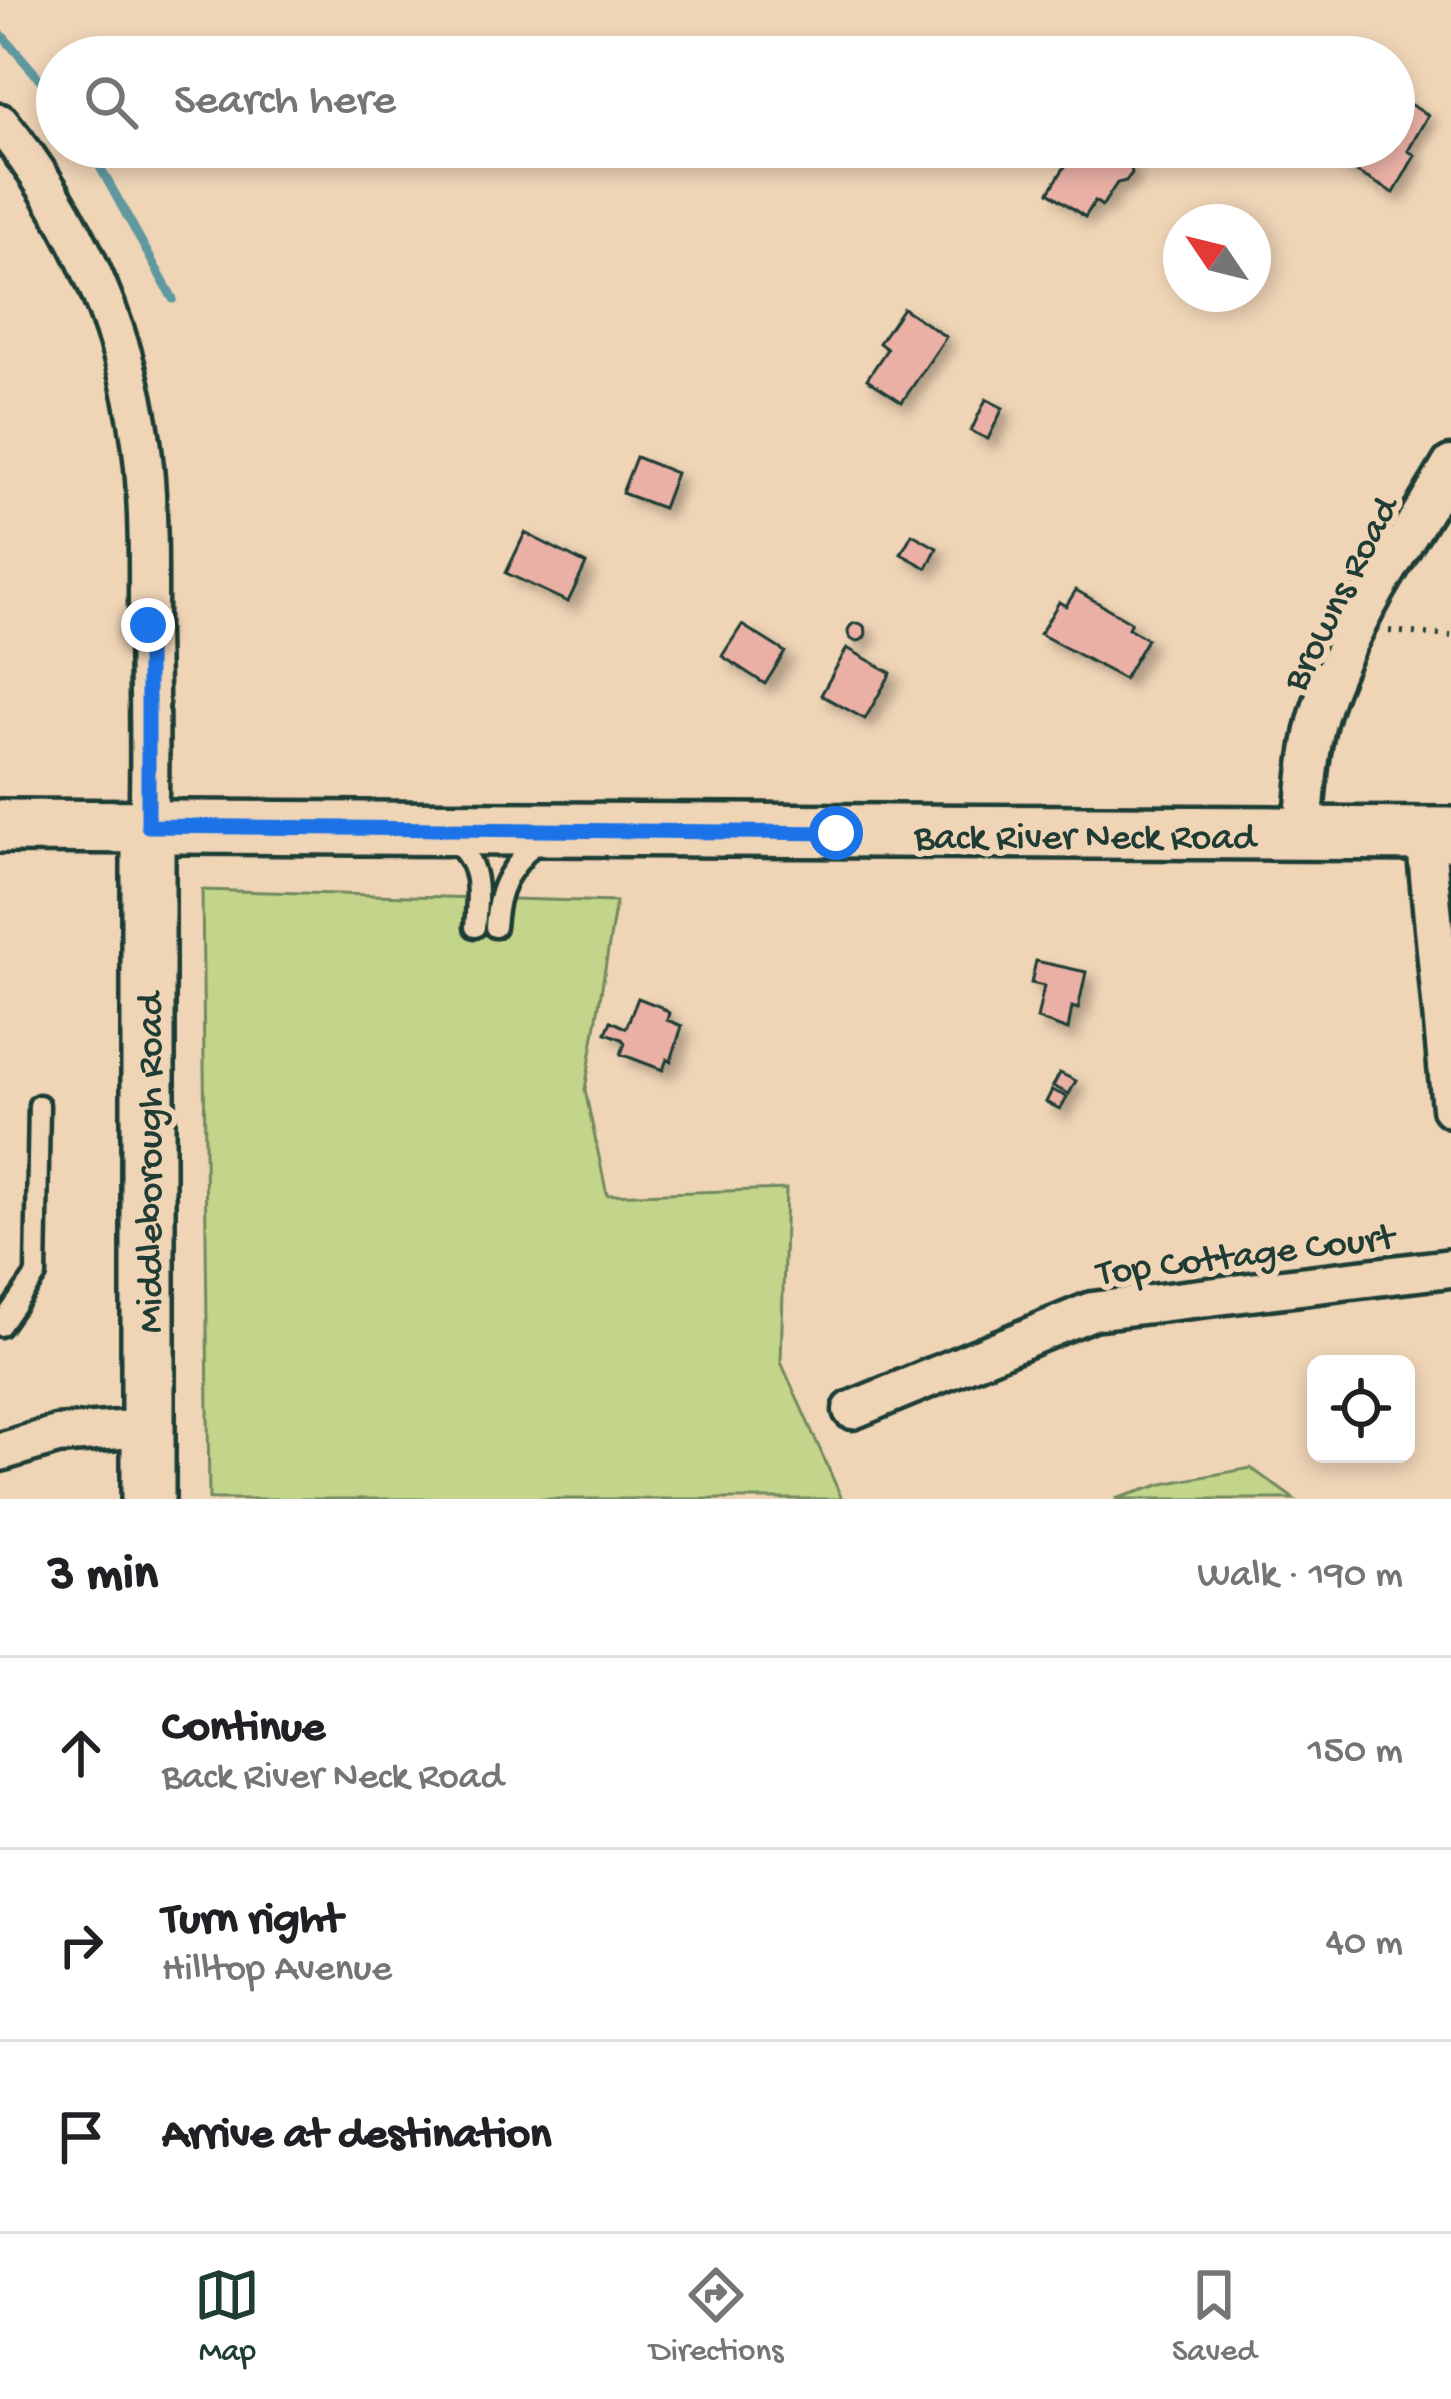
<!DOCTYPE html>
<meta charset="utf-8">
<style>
:root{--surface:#fff;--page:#f2f2f2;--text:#202124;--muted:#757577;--line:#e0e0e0;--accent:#1f3d34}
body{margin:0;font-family:"Gochi Hand",sans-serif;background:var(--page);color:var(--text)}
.controls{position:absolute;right:36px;bottom:36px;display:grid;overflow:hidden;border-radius:18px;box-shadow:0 6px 18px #0003}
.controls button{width:108px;height:108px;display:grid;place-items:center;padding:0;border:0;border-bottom:3px solid var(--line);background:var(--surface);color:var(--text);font:60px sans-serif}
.compass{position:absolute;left:1163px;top:204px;width:108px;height:108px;border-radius:50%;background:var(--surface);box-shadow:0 6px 18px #0003;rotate:305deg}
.stop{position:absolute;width:36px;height:36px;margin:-27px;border:9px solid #1a73e8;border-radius:50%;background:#fff}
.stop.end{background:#1a73e8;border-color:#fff;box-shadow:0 3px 12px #0008}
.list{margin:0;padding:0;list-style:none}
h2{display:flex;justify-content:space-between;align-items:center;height:156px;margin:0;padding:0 48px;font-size:51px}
h2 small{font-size:39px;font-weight:400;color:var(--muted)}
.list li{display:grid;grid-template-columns:78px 1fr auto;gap:36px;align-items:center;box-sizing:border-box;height:192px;padding:0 48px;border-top:3px solid var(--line)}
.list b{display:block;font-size:45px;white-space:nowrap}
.list p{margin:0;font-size:39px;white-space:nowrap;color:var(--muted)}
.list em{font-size:39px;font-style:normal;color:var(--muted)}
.icon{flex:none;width:66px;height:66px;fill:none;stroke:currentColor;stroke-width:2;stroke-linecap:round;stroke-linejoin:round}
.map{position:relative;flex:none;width:1451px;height:1499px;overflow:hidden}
.search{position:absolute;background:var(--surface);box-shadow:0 6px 18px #0003;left:36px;right:36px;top:36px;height:132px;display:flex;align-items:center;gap:30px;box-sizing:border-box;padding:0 42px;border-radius:66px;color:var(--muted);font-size:45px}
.sheet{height:732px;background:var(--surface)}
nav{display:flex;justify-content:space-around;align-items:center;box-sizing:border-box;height:168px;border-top:3px solid var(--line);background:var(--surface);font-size:33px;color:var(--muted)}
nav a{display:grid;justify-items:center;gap:6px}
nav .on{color:var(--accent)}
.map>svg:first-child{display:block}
.green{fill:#c3d58a;stroke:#71895f;stroke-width:3}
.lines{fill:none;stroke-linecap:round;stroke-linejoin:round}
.stream{stroke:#5f999f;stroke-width:9}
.building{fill:#eab0a6;stroke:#1f3d34;stroke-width:3;filter:url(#shadow)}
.lane-casing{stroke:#1f3d34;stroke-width:27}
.street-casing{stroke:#1f3d34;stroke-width:45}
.secondary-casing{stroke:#1f3d34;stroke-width:60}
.path{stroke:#1f3d34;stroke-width:6;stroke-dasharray:3 9;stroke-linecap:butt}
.lane{stroke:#efd4b6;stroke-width:18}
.street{stroke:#efd4b6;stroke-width:36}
.secondary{stroke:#efd4b6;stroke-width:51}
.route{stroke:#1a73e8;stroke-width:15}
.labels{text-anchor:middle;stroke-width:12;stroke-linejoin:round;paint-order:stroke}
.street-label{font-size:39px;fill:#1f3d34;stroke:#efd4b6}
</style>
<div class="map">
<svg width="1451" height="1499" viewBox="0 0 1451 1499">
<defs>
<filter id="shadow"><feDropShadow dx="8" dy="8" stdDeviation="6" flood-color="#0004"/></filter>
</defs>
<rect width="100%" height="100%" fill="#efd4b6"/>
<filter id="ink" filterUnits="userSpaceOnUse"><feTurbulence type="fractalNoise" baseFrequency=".00833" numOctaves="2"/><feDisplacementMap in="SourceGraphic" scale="24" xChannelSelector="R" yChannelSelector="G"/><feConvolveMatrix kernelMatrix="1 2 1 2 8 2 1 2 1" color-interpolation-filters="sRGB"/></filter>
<g filter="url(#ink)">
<path class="green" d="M202 890 616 902 585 1090 607 1195 786 1189 781 1362 842 1499H209Z
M1251 1468 1294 1499H1115L1163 1484Z"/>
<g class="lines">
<path class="stream" d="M0 33 57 99
M89 147 173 299"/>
</g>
<path class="building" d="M1394 95 1428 115 1408 151 1415 155 1394 193 1337 161 1346 147H1394Z
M1077 147H1132L1123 159 1130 163 1132 173 1126 181 1117 183 1102 206 1095 201 1085 217 1049 192Z
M903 308 946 337 902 402 867 379 887 349 879 343Z
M986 399 1003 408 988 439 971 431Z
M636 457 676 473 663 508 622 493Z
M525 533 586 564 568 602 506 573Z
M912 534 937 548 927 568 901 554Z
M1076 590 1131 622 1128 628 1147 639 1124 679 1040 634 1059 602 1066 606Z
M848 632a9 9 0 1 1 18 0a9 9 0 1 1-18 0Z
M742 625 785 652 765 684 722 656Z
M847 648 891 673 865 719 821 695Z
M1036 961 1086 972 1078 1009 1072 1007 1068 1030 1037 1019 1044 986 1031 983Z
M638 998 661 1007 669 1013 667 1020 682 1026 671 1061 667 1059 663 1070 621 1054 625 1043 622 1039 606 1033 611 1021 626 1028Z
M1060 1073 1076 1081 1069 1094 1053 1086Z
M1052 1090 1067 1097 1060 1109 1046 1102Z"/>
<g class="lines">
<defs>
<path id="lane" d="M452 840C482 863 478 893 475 927
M495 927C498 882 510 871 539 838
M0 1326 36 1275 39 1105"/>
<path id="street" d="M0 123C78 218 133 344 144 467 149 522 148 577 148 633 149 697 151 762 148 826
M1303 833C1306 796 1308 758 1317 722 1341 634 1405 544 1451 465
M1425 833 1451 1108
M852 1410 1092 1311 1451 1268
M0 1452 57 1435 145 1428"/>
<path id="secondary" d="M0 826 1451 834
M148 826V1499"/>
</defs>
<use href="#lane" class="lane-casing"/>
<use href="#street" class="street-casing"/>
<use href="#secondary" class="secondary-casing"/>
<path class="path" d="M1389 631 1451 636"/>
<use href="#lane" class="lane"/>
<use href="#street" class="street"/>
<use href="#secondary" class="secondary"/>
</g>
</g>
<g class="lines" filter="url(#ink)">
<path class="route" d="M148 625V826L836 833"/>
</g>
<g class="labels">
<g class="street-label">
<text transform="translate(1337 592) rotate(-63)" y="14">Browns Road</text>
<text x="1085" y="847">Back River Neck Road</text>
<text transform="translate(146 1163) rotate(-90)" y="14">Middleborough Road</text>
<text transform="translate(1245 1251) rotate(-7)" y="14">Top Cottage Court</text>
</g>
</g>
</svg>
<div class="controls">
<button><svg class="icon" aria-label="locate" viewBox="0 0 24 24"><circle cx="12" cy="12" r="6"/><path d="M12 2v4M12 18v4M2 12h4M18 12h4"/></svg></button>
</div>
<svg class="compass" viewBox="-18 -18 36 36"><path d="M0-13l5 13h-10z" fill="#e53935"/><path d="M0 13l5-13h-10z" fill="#757577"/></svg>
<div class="stop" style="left:836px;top:833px"></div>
<div class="stop end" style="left:148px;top:625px"></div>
<div class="search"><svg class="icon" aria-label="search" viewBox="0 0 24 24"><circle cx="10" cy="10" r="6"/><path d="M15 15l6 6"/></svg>Search here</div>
</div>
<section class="sheet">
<h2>3 min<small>Walk · 190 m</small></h2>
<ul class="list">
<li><svg class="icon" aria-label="ahead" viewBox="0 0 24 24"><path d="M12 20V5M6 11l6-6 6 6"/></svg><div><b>Continue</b><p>Back River Neck Road</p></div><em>150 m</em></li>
<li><svg class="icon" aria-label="right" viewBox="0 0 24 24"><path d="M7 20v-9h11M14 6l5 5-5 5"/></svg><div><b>Turn right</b><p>Hilltop Avenue</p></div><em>40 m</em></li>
<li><svg class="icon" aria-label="arrive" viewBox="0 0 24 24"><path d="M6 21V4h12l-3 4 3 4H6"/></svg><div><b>Arrive at destination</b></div></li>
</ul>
</section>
<nav>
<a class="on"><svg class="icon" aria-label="map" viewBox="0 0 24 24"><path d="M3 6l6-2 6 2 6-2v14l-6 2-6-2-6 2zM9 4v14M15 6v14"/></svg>Map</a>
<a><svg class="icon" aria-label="directions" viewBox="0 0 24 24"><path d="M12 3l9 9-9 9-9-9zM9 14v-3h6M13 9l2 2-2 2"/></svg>Directions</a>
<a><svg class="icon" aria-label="saved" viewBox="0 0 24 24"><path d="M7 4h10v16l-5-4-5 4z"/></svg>Saved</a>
</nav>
